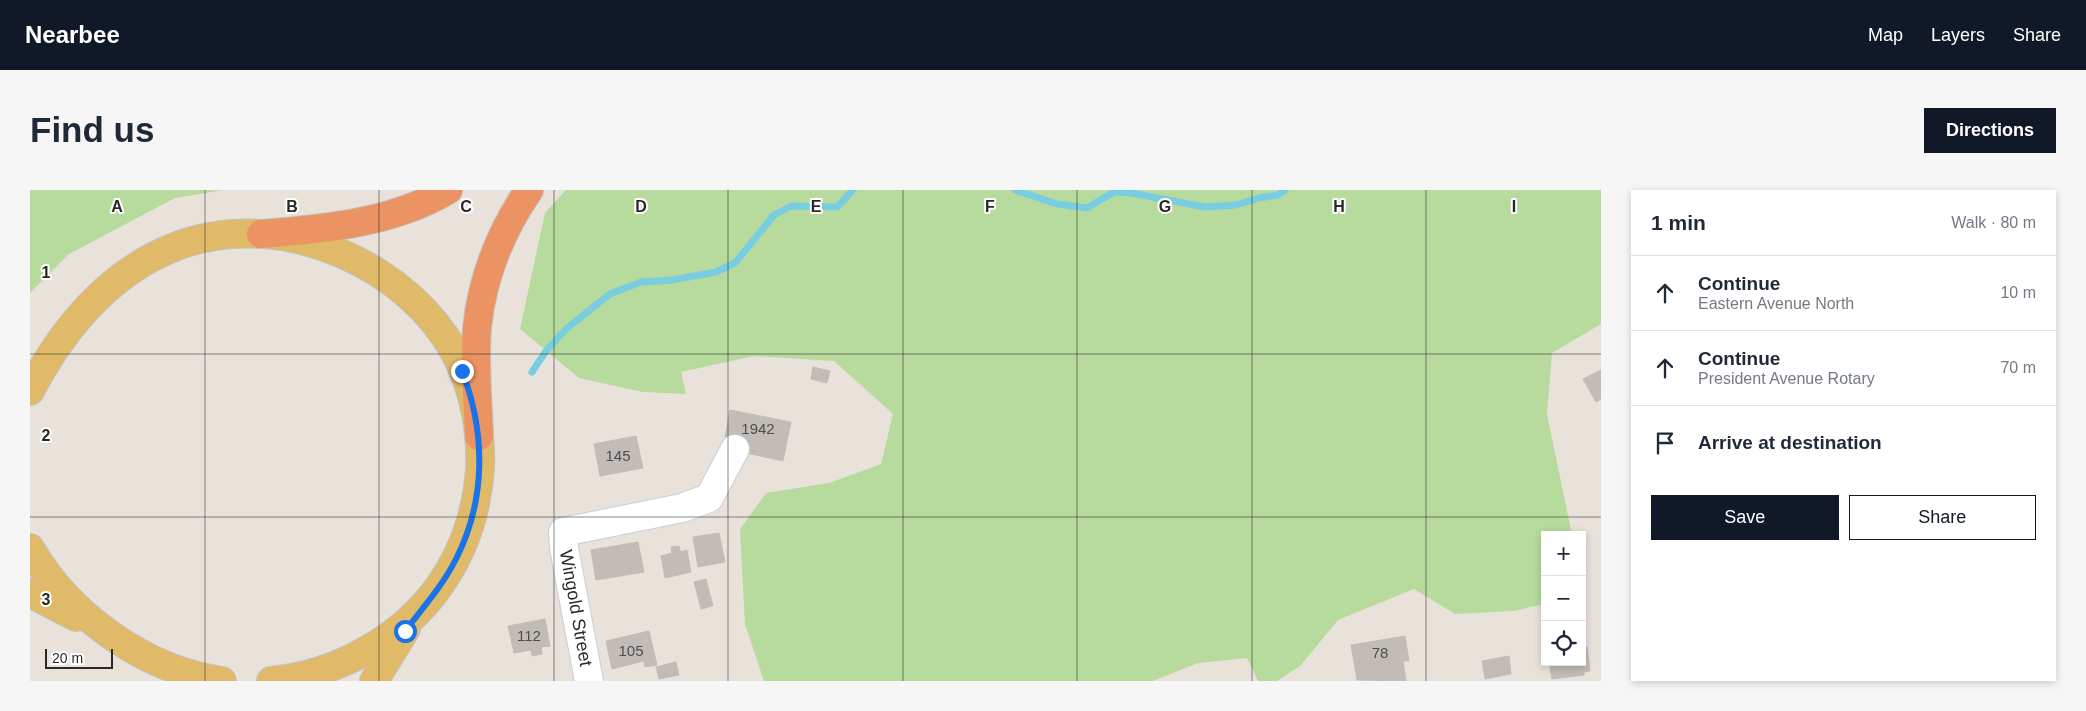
<!DOCTYPE html>
<meta charset="utf-8">
<style>
:root{--surface:#fff;--page:#f6f6f7;--text:#1f2937;--muted:#747a83;--line:#e0e1e3;--accent:#111827}
body{margin:0;font-family:Helvetica,sans-serif;background:var(--page);color:var(--text)}
.controls{position:absolute;right:15px;bottom:15px;display:grid;overflow:hidden;border-radius:0px;box-shadow:0 2px 8px #0003}
.controls button{width:45px;height:45px;display:grid;place-items:center;padding:0;border:0;border-bottom:1px solid var(--line);background:var(--surface);color:var(--text);font:25px sans-serif}
.scale{position:absolute;left:15px;bottom:12px;width:68px;box-sizing:border-box;padding-left:5px;border:2px solid #282828;border-top:0;font-size:14px;line-height:18px;white-space:nowrap;color:#282828;-webkit-text-stroke:4px #fff;paint-order:stroke}
.stop{position:absolute;width:15px;height:15px;margin:-11px;border:4px solid #1a73e8;border-radius:50%;background:#fff}
.stop.end{background:#1a73e8;border-color:#fff;box-shadow:0 1px 5px #0008}
.list{margin:0;padding:0;list-style:none}
h2{display:flex;justify-content:space-between;align-items:center;height:65px;margin:0;padding:0 20px;font-size:21px}
h2 small{font-size:16px;font-weight:400;color:var(--muted)}
.list li{display:grid;grid-template-columns:32px 1fr auto;gap:15px;align-items:center;box-sizing:border-box;height:75px;padding:0 20px;border-top:1px solid var(--line)}
.list b{display:block;font-size:19px;white-space:nowrap}
.list p{margin:0;font-size:16px;white-space:nowrap;color:var(--muted)}
.list em{font-size:16px;font-style:normal;color:var(--muted)}
.actions{display:flex;gap:10px;padding:15px 20px}
.actions a{flex:1;padding:11px 0;border:1px solid var(--accent);border-radius:0px;text-align:center;font-size:18px;color:var(--accent)}
.actions .main{background:var(--accent);color:#fff}
.icon{flex:none;width:28px;height:28px;fill:none;stroke:currentColor;stroke-width:2;stroke-linecap:round;stroke-linejoin:round}
.map{position:relative;flex:none;width:1571px;height:491px;overflow:hidden;border-radius:0px}
header{display:flex;align-items:center;gap:30px;box-sizing:border-box;height:70px;padding:0 25px;background:var(--accent);color:#fff}
header strong{font-size:24px}
nav{display:flex;gap:28px;margin-inline-start:auto;font-size:18px}
.intro{display:flex;align-items:center;justify-content:space-between;box-sizing:border-box;height:120px;padding:0 30px}
h1{margin:0;font-size:35px}
.button{padding:12px 22px;border-radius:0px;background:var(--accent);color:#fff;font-size:18px;font-weight:700}
main{display:flex;gap:30px;padding:0 30px}
aside{flex:1;background:var(--surface);border-radius:0px;box-shadow:0 2px 8px #0003}
.map>svg:first-child{display:block}
.green{fill:#b7da9d}
.lines{fill:none;stroke-linecap:round;stroke-linejoin:round}
.stream{stroke:#78cde0;stroke-width:7}
.building{fill:#c1bcb7;stroke:#c4bdb5}
.minor-casing{stroke:#c9cdd8;stroke-width:30}
.major-casing{stroke:#c3c3c3;stroke-width:30}
.highway-casing{stroke:#c3c3c3;stroke-width:30}
.minor{stroke:#fff;stroke-width:28}
.major{stroke:#e0ba68;stroke-width:28}
.highway{stroke:#ec9363;stroke-width:28}
.route{stroke:#1a73e8;stroke-width:6}
.grid{fill:none;stroke:#282828;stroke-width:1;stroke-opacity:0.55}
.labels{text-anchor:middle;stroke-width:4;stroke-linejoin:round;paint-order:stroke}
.number-label{font-size:15px;fill:#4e4d4c}
.street-label{font-size:18px;fill:#282828;stroke:#fff}
.grid-label{font-size:16px;text-anchor:middle;font-weight:bold;fill:#282828;stroke:#fff;stroke-width:4;stroke-linejoin:round;paint-order:stroke}
</style>
<header>
<strong>Nearbee</strong>
<nav><a>Map</a><a>Layers</a><a>Share</a></nav>
</header>
<div class="intro"><h1>Find us</h1><a class="button">Directions</a></div>
<main>
<div class="map">
<svg width="1571" height="491" viewBox="0 0 1571 491">
<rect width="100%" height="100%" fill="#e9e2db"/>
<path class="green" d="M0 0H193L145 8 39 64 0 103Z
M536 0H1571V134L1522 163 1517 224 1542 345H1515V414L1483 421 1425 424 1384 399 1308 430 1270 476 1247 491H1228L1217 468 1168 473 1123 491H734L715 434 710 339 736 303 799 293 851 274 863 224 804 171 724 166 651 182 656 204 613 202 549 188 490 139 515 23Z"/>
<g class="lines">
<path class="stream" d="M985 0 1027 14 1057 18 1084 2 1101 3 1175 17 1206 15 1229 8 1248 5 1255 0
M502 182 516 161 536 139 580 104 611 92 642 90 686 82 705 73 744 25 761 16 807 17 823 0"/>
</g>
<path class="building" d="M783 177 800 181 797 193 781 189Z
M1571 180V209L1566 212 1553 189Z
M700 220 761 232 753 271 716 263 718 251 695 247Z
M606 246 613 278 570 286 564 254Z
M689 343 695 372 668 377 663 347Z
M608 352 614 382 566 390 561 360Z
M649 356 650 362 657 360 661 382 635 388 631 366 642 363 641 357Z
M676 389 683 416 671 419 664 392Z
M515 429 520 456 511 457 512 464 502 466 501 460 484 463 478 436Z
M619 441 627 475 615 477 614 471 582 479 576 451Z
M1375 446 1379 471H1373L1376 491 1327 490 1321 455Z
M1552 457H1557L1560 481 1554 482V485L1522 489 1519 472H1552Z
M1479 466 1481 484 1455 489 1452 471Z
M646 472 649 485 629 489 626 477Z"/>
<g class="lines">
<defs>
<path id="minor" d="M559 491 534 358 533 342 652 318 679 308 705 259"/>
<path id="major" d="M0 201C33 138 79 82 147 56 241 20 360 65 416 148 441 185 452 235 450 279 447 322 433 363 408 398 370 450 305 485 241 491
M0 358C38 425 115 480 192 491
M0 403 46 427
M344 491 376 439"/>
<path id="highway" d="M231 44C294 39 363 33 418 0
M449 246C448 210 444 174 447 138 452 89 471 41 499 0"/>
</defs>
<use href="#minor" class="minor-casing"/>
<use href="#major" class="major-casing"/>
<use href="#highway" class="highway-casing"/>
<use href="#minor" class="minor"/>
<use href="#major" class="major"/>
<use href="#highway" class="highway"/>
</g>
<g class="lines">
<path class="route" d="M375 441C393 418 413 395 426 369 456 310 456 243 432 181"/>
</g>
<path class="grid" d="M175 0V491M349 0V491M524 0V491M698 0V491M873 0V491M1047 0V491M1222 0V491M1396 0V491M0 164H1571M0 327H1571"/>
<g class="labels">
<g class="number-label">
<text x="728" y="244">1942</text>
<text x="588" y="271">145</text>
<text x="499" y="451">112</text>
<text x="601" y="466">105</text>
<text x="1350" y="468">78</text>
</g>
<g class="street-label">
<text transform="translate(546 418) rotate(80)" y="6">Wingold Street</text>
</g>
</g>
<g class="grid-label">
<text x="87" y="22">A</text>
<text x="262" y="22">B</text>
<text x="436" y="22">C</text>
<text x="611" y="22">D</text>
<text x="786" y="22">E</text>
<text x="960" y="22">F</text>
<text x="1135" y="22">G</text>
<text x="1309" y="22">H</text>
<text x="1484" y="22">I</text>
<text x="16" y="88">1</text>
<text x="16" y="251">2</text>
<text x="16" y="415">3</text>
</g>
</svg>
<div class="controls">
<button>+</button>
<button>−</button>
<button><svg class="icon" aria-label="locate" viewBox="0 0 24 24"><circle cx="12" cy="12" r="6"/><path d="M12 2v4M12 18v4M2 12h4M18 12h4"/></svg></button>
</div>
<div class="scale">20 m</div>
<div class="stop" style="left:375px;top:441px"></div>
<div class="stop end" style="left:432px;top:181px"></div>
</div>
<aside>
<h2>1 min<small>Walk · 80 m</small></h2>
<ul class="list">
<li><svg class="icon" aria-label="ahead" viewBox="0 0 24 24"><path d="M12 20V5M6 11l6-6 6 6"/></svg><div><b>Continue</b><p>Eastern Avenue North</p></div><em>10 m</em></li>
<li><svg class="icon" aria-label="ahead" viewBox="0 0 24 24"><path d="M12 20V5M6 11l6-6 6 6"/></svg><div><b>Continue</b><p>President Avenue Rotary</p></div><em>70 m</em></li>
<li><svg class="icon" aria-label="arrive" viewBox="0 0 24 24"><path d="M6 21V4h12l-3 4 3 4H6"/></svg><div><b>Arrive at destination</b></div></li>
</ul>
<div class="actions"><a class="main">Save</a><a>Share</a></div>
</aside>
</main>
